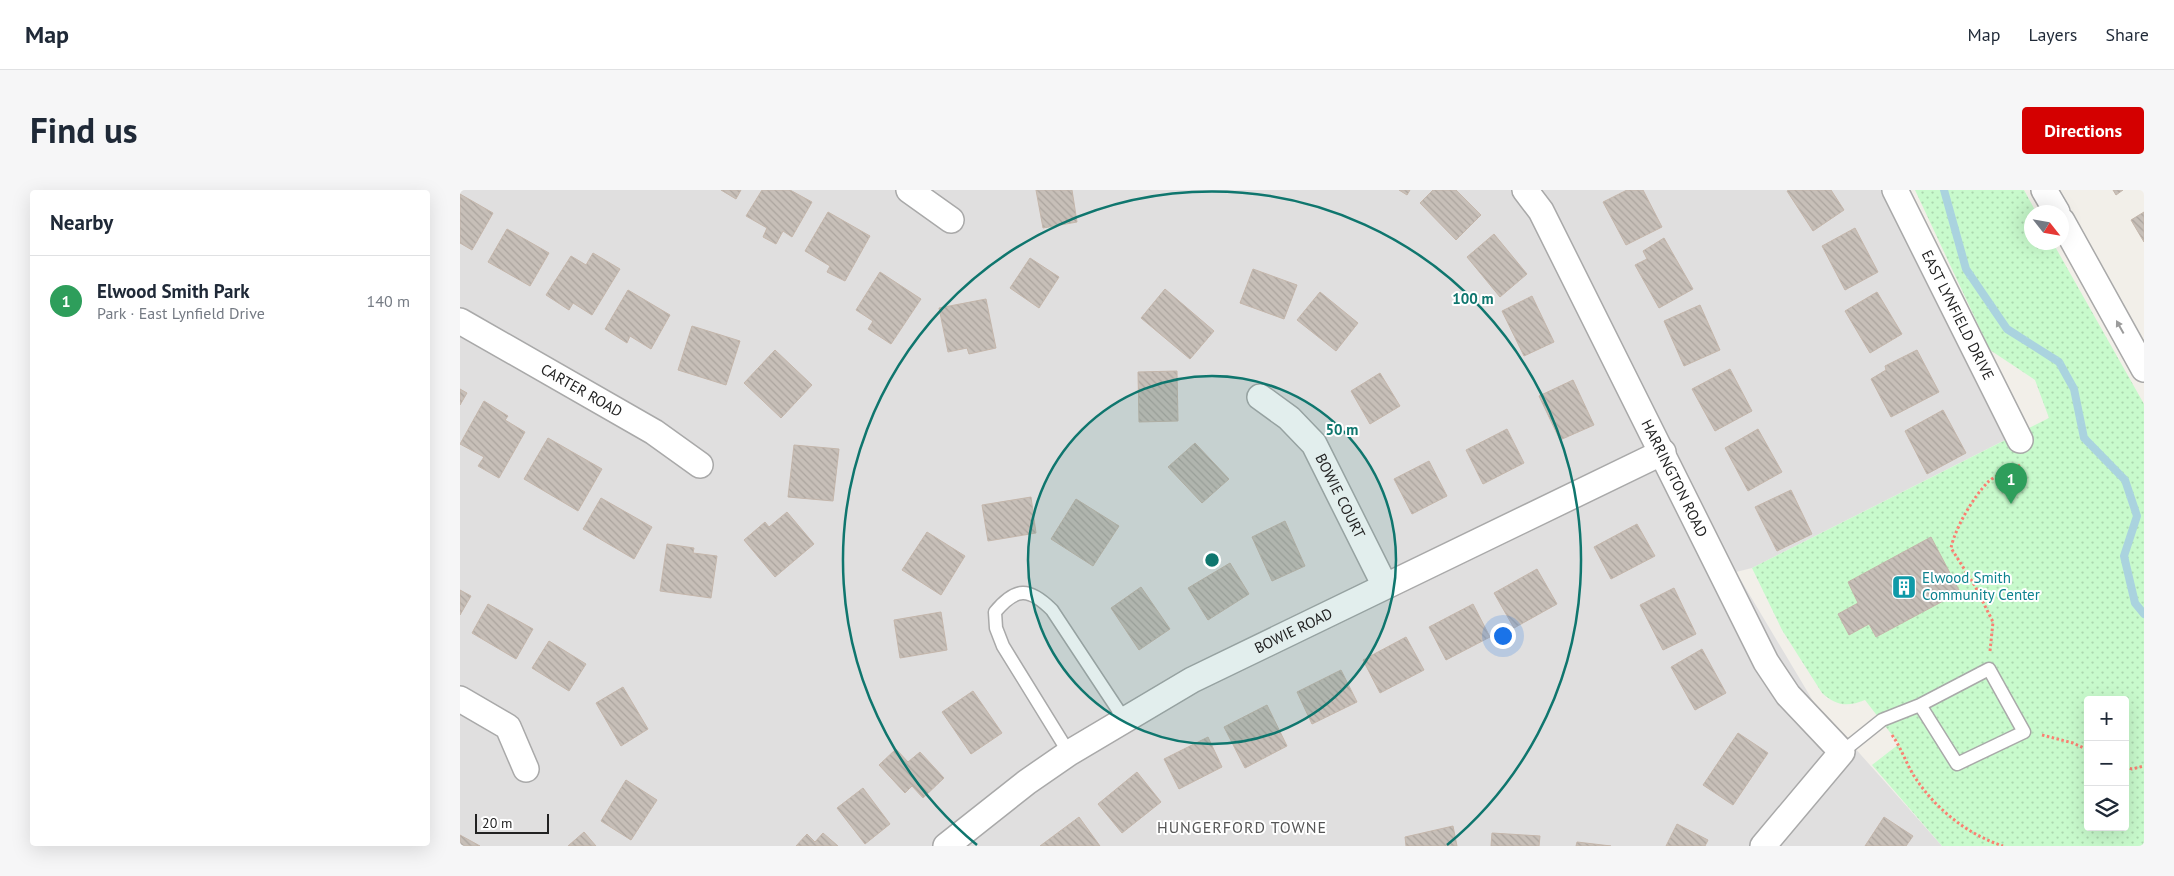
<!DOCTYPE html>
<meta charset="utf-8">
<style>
:root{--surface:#fff;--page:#f6f6f7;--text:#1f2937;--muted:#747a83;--line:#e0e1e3;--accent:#d40000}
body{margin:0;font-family:"PT Sans",sans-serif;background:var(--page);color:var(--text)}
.controls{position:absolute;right:15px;bottom:15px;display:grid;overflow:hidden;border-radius:5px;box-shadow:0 5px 20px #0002}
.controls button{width:45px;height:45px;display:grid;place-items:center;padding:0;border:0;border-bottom:1px solid var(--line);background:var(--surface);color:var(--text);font:25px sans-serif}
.compass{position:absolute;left:1564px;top:15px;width:45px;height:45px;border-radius:50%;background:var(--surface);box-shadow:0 5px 20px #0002;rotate:121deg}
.scale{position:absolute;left:15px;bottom:12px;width:74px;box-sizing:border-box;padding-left:5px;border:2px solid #222;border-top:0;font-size:14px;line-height:18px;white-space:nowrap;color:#222;-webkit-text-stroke:4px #fff;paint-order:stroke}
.you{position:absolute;left:1042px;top:445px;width:18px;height:18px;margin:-12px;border:4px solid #fff;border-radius:50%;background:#1a73e8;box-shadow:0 0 0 8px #1a73e833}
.badge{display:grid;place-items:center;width:32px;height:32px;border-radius:50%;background:var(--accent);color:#fff;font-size:16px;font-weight:700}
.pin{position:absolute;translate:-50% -41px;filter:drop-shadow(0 1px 2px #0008)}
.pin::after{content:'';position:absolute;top:26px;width:18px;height:15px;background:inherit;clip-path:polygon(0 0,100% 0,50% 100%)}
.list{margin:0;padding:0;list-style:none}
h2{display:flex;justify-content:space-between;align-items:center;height:65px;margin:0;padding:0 20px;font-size:21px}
h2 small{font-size:16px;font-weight:400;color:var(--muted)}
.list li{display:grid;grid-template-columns:32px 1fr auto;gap:15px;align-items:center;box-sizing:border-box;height:90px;padding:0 20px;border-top:1px solid var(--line)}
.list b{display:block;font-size:19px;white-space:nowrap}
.list p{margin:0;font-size:16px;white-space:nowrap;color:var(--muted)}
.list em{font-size:16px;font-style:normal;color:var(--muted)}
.icon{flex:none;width:28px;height:28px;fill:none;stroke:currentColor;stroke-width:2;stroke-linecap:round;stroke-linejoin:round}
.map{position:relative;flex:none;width:1684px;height:656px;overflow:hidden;border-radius:5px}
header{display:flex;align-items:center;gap:30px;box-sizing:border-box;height:70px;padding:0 25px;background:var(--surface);border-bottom:1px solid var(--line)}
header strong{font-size:24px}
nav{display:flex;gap:28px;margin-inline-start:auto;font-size:18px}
.intro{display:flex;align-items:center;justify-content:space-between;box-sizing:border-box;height:120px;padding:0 30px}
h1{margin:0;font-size:35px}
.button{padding:12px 22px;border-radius:5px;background:var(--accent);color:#fff;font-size:18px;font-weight:700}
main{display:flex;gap:30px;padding:0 30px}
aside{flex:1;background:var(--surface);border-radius:5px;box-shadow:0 5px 20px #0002}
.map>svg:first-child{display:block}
.residential{fill:#e0dfdf}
.park{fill:url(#park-dots);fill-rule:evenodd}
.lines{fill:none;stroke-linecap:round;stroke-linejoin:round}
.stream{stroke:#aad3df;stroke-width:8}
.building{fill:url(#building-back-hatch);stroke:#c4b6ab}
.service-casing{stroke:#a9a9a9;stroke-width:15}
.minor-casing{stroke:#a9a9a9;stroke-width:28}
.path{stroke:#fa8072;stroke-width:3;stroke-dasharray:2.5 2.5;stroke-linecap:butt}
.service{stroke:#fff;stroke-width:12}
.minor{stroke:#fff;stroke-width:25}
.oneway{fill:#9c9c9c}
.ring{fill:none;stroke:#0f766e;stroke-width:2.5}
.labels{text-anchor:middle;stroke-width:4;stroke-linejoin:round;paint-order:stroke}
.street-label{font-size:15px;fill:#222;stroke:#fff}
.culture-label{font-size:15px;fill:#0d838f;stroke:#fff;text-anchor:start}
.neighbourhood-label{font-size:16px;letter-spacing:1px;fill:#555;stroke:#fff}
.centre{fill:#0f766e;stroke:#fff;stroke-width:2.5}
.ring-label{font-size:15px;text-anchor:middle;font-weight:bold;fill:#0f766e;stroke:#fff;stroke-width:4;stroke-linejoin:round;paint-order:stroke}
</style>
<header>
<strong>Map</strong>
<nav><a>Map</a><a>Layers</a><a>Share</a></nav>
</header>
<div class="intro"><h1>Find us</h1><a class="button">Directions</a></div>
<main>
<aside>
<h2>Nearby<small></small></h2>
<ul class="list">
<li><span class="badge" style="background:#2e9e5b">1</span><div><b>Elwood Smith Park</b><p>Park · East Lynfield Drive</p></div><em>140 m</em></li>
</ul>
</aside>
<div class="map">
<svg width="1684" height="656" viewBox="0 0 1684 656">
<defs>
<pattern id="park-dots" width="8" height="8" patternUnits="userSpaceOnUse" patternTransform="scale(1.25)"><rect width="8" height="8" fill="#c8facc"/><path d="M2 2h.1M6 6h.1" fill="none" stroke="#acd6af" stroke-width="1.8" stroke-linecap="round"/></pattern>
<pattern id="building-back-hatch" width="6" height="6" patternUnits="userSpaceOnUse" patternTransform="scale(1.25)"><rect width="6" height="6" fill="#c7bfb8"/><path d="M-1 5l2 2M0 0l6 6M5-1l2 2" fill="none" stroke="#aba49e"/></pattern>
</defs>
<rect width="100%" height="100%" fill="#f2efe9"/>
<path class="residential" d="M0 0H1422L1545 250 1292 378 1276 382 1353 511 1482 656H0Z"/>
<path class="park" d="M1455 0H1564L1576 22H1572V52L1593 53 1684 214V656H1482L1412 575 1439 554 1405 510C1388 517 1376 516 1362 503L1322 440 1292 378 1589 228 1575 190 1530 160ZM1628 510H1665V637H1628Z"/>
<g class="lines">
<path class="stream" d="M1484 0 1506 79 1547 139 1599 172 1614 199 1624 248 1665 290 1677 326 1664 366 1675 413 1684 424"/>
</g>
<path class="building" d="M261 0H281L276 9Z
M302 0H330L352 12 332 47 323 41 316 54 303 47 307 38 286 26Z
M576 0H612L617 32 583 38Z
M939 0H950L947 5Z
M973 0H996L1021 25 996 50 960 13Z
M1167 0H1183L1202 37 1166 55 1143 12Z
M1329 0H1371L1384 20 1353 41 1327 1Z
M1653 0H1663L1656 5Z
M0 4 33 23 12 60 0 53Z
M368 22 410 46 385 91 367 82 370 76 345 61Z
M1684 22V52L1671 30Z
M1395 38 1418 82 1385 100 1362 56Z
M47 39 89 63 70 96 28 72Z
M1034 44 1067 84 1040 107 1007 67Z
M1204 48 1233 99 1199 118 1175 75 1187 69 1183 61Z
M133 63 160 79 132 125 113 113 109 120 86 105 111 66 126 75Z
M570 68 599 87 579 118 550 98Z
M793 79 837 95 824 129 780 113Z
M420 82 461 109 431 154 408 139 413 131 396 120Z
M705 99 754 141 730 169 681 128Z
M168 100 210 125 191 159 170 146 167 153 145 139Z
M860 102 898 133 876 161 837 130Z
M1417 102 1442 144 1410 163 1385 121Z
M1072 106 1094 152 1064 166 1042 121Z
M526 109 536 158 509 164 507 158 488 162 479 118Z
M1240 115 1260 160 1224 176 1204 131Z
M232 136 280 151 266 195 218 180Z
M315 160 352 195 321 228 284 193Z
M1457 160 1479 202 1431 227 1411 189 1426 180 1425 176Z
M1270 179 1292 221 1255 241 1232 199Z
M717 181 718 231 679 232 678 182Z
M920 183 940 216 910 234 891 201Z
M1113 190 1134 235 1100 250 1079 206Z
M0 199 7 203 0 215Z
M24 211 48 226 45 230 65 242 39 288 18 276 24 267 0 254Z
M1483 220 1506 263 1467 284 1445 241Z
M1047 239 1064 273 1023 294 1006 260Z
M1298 239 1322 282 1288 301 1265 258Z
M88 248 142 279 118 321 64 289Z
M735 253 769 289 742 313 708 277Z
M334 255 379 259 373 311 328 307Z
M969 271 987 306 952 324 934 289Z
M1331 300 1352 344 1317 361 1295 317Z
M571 307 576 343 528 351 522 315Z
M141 308 192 337 174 369 123 339Z
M616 309 659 336 633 376 591 349Z
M327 322 354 354 315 387 284 350 305 332 309 337Z
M825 331 845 376 812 391 792 347Z
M1177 334 1195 366 1151 389 1134 357Z
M467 342 505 366 481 405 442 380Z
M1471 347 1500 402 1416 447 1409 434 1389 445 1378 424 1398 413 1388 392Z
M207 354 234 358 233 363 257 366 251 408 200 401Z
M770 373 789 404 748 430 728 398Z
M1077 379 1097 414 1054 438 1034 403Z
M681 397 710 439 679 460 651 418Z
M1214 398 1236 444 1203 460 1180 415Z
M0 400 11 406 0 425Z
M28 414 73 439 56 469 12 443Z
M1013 414 1030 447 986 470 969 437Z
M481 422 487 460 440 468 434 430Z
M946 447 964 480 920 503 903 470Z
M89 451 126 474 109 501 72 478Z
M1242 459 1266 503 1235 520 1211 477Z
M881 480 897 512 852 534 837 502Z
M163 497 188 539 161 556 136 513Z
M513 501 542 543 511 564 482 522Z
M807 515 827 556 785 578 764 537Z
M1278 543 1308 563 1273 615 1243 595Z
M748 547 762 577 719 599 704 569Z
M436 559 448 572 460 562 484 588 463 608 452 596 445 603 419 575Z
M677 582 701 612 662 643 638 614Z
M166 590 197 610 171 650 141 631Z
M403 598 430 634 405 654 377 618Z
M619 627 640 656H580Z
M1424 627 1453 646 1446 656H1405Z
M1217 634 1248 650 1245 656H1206Z
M993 636 997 656H946L945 647Z
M124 642 136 656H108Z
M363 643 378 656H336L347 644 355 652Z
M1032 643 1080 646 1079 656H1031Z
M0 645 20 656H0Z
M1117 652 1151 656H1116Z"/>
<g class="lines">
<defs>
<path id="service" d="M1382 562 1422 530 1460 515 1529 479 1564 542 1497 574 1460 515
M609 563 543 456 536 438 535 422C556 397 569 397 592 420L664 529"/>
<g id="minor">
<path d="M449 0 491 30"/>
<path id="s1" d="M1065 0 1081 21 1306 472 1328 505 1382 562 1303 656"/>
<path id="s2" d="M1435 0 1560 250"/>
<path d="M1584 0 1597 22"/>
<path d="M1602 31 1684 179"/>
<path id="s3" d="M0 131 194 242 240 275"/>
<path id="s4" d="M800 207 829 228 854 254 925 396"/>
<path d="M0 509 48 537 66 579"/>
<path id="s5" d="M486 656 567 592 609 563 732 490 1203 262"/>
</g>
</defs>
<use href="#service" class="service-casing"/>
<use href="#minor" class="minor-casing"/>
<path class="path" d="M1530 461 1533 432 1515 396 1491 358C1495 338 1514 306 1528 292 1535 285 1550 281 1560 275
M1432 545C1442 559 1447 576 1456 589 1477 620 1507 644 1543 656
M1582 545 1613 553 1628 560
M1665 577 1672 579 1684 576"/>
<use href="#service" class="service"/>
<use href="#minor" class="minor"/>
</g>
<defs><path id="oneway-solid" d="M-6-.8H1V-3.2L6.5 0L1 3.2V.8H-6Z" transform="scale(1.25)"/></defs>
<use class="oneway" href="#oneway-solid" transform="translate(1660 137) rotate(-119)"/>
<circle cx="752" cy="370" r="184" fill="#0f766e" fill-opacity=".12"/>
<g class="ring">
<circle cx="752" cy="370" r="184"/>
<path d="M517 655A369 369 0 1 1 987 655"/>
</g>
<defs>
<symbol id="building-square" viewBox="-11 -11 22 22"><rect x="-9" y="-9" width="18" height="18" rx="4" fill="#0f9aa8" stroke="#fff"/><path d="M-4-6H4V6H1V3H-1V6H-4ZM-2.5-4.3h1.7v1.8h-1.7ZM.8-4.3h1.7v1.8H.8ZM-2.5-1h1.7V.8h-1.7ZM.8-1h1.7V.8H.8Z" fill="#fff"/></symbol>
</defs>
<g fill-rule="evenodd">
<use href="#building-square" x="1430" y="383" width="28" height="28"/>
</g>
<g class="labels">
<g class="street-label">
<text dy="5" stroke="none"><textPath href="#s2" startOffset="140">EAST LYNFIELD DRIVE</textPath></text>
<text dy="5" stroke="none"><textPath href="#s3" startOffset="140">CARTER ROAD</textPath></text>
<text dy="5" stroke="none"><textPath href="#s1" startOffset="325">HARRINGTON ROAD</textPath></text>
<text dy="5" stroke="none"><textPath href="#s4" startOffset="130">BOWIE COURT</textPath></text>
<text dy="5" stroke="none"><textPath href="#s5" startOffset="410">BOWIE ROAD</textPath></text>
</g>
<g class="culture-label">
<text x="1462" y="393">Elwood Smith<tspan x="1462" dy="17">Community Center</tspan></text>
</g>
<g class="neighbourhood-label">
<text x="782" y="643">HUNGERFORD TOWNE</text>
</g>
</g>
<circle cx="752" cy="370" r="8" class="centre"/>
<g class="ring-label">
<text x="1013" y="114">100 m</text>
<text x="882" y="245">50 m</text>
</g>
</svg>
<div class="controls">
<button>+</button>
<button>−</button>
<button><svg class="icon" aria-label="layers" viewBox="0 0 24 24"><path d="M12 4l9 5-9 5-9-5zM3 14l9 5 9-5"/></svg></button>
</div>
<svg class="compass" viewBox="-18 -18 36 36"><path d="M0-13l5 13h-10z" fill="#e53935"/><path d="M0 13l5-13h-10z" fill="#747a83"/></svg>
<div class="scale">20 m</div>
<div class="you"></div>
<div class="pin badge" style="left:1551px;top:314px;background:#2e9e5b">1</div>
</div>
</main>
